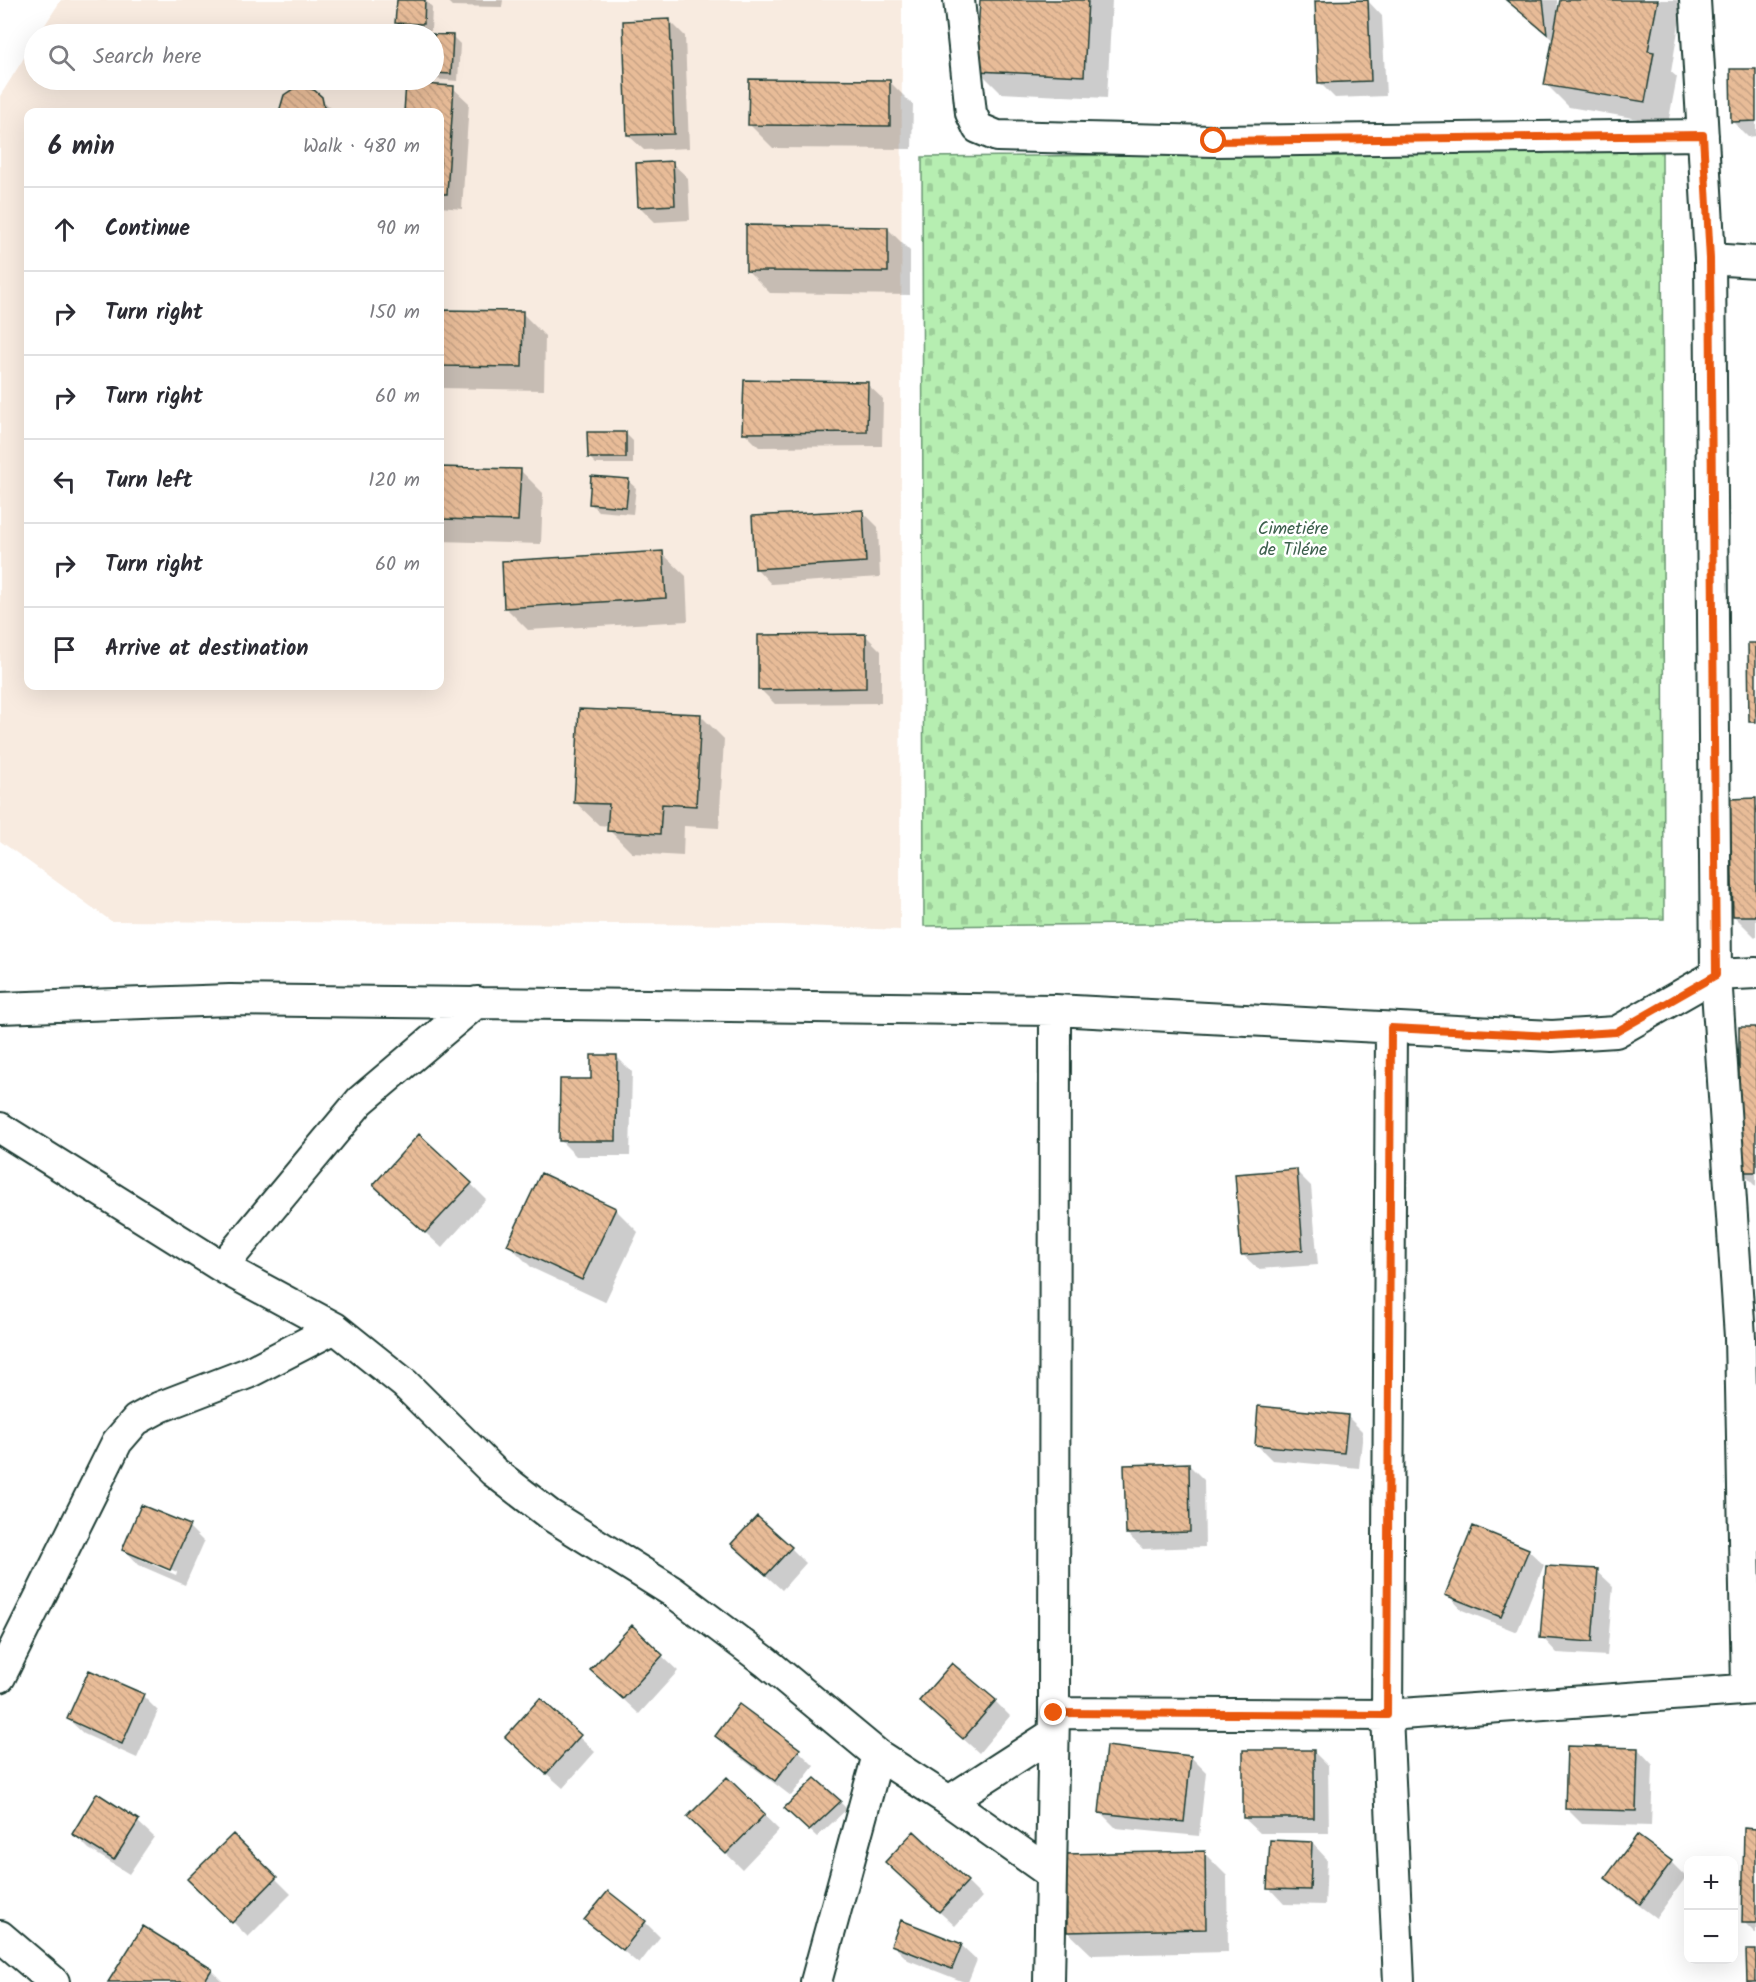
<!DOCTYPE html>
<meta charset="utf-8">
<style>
:root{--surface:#fff;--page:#f7f7f7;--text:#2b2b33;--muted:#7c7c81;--line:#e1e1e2}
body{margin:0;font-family:Kalam,sans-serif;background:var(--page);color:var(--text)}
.controls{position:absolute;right:18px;bottom:18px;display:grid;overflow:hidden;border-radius:12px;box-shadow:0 6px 24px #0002}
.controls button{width:54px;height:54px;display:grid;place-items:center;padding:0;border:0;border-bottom:2px solid var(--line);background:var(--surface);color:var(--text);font:30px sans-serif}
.stop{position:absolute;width:18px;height:18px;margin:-14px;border:4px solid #ea580c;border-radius:50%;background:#fff}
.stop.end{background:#ea580c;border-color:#fff;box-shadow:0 2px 6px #0008}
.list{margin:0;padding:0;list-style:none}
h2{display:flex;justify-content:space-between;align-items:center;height:78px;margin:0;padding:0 24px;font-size:26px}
h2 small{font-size:20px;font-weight:400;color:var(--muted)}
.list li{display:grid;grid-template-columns:39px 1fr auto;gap:18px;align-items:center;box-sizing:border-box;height:84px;padding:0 24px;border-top:2px solid var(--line)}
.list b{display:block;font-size:22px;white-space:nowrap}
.list em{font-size:20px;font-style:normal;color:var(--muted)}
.icon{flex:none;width:33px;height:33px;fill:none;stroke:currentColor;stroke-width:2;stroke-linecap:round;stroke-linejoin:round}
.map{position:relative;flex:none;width:1756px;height:1982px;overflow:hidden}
.search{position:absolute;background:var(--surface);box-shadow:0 6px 24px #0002;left:24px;top:24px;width:420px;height:66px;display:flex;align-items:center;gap:15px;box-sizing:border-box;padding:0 21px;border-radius:33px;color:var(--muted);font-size:22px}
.panel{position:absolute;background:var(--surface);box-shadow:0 6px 24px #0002;left:24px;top:108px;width:420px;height:582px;border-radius:12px}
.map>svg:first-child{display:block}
.built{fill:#f8ebe0;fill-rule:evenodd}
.cemetery{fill:url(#cemetery-stones);stroke:#6a9672;stroke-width:1.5}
.shadow{fill:#0003;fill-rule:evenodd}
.building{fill:url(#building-back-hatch);stroke:#1f3d34;stroke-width:1.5}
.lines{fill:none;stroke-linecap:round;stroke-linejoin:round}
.street-casing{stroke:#1f3d34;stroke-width:34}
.street{stroke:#fff;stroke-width:30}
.route{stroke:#ea580c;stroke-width:8}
.labels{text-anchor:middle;stroke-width:5;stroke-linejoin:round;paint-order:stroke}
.park-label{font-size:18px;fill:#3d604d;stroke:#fff}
</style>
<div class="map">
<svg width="1756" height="1982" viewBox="0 0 1756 1982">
<defs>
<pattern id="cemetery-stones" width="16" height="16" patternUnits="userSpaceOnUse" patternTransform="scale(1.5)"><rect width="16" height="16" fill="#b6eeb1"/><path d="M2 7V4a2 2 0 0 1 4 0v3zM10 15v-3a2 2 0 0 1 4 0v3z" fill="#9ccd99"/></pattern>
<pattern id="building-back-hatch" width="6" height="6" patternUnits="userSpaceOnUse" patternTransform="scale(1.5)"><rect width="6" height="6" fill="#e8bc98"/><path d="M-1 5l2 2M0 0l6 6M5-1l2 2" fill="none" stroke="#c7a284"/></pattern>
</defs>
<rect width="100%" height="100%" fill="#fff"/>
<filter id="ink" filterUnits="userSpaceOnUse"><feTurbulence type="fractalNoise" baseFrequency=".0167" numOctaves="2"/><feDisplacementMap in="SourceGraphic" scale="12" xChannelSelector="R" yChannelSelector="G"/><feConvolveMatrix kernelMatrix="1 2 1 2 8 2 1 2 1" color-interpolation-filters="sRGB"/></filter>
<g filter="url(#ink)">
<path class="built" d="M61 0H902L900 930 781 925 111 921 0 841V96L34 42V80H434V34H39ZM28 112H440V686H28Z"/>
<path class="cemetery" d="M1662 150 1664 919 924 926 922 157Z"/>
<path class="shadow" d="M398 0H425L432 7 431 31 404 29 397 22Z
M446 0H503L502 7 452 6Z
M981 0H1112L1107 98 1001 93 978 70Z
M1367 0 1382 16 1386 96 1335 98 1320 83Z
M1505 0H1557L1558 14 1562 0H1683L1671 72 1677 77 1668 124 1569 107 1546 84 1554 41Z
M670 21 685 36 689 148 644 150 628 135Z
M434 36H452L460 44 458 81 434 79Z
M1756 70V136L1748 137 1732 121Z
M890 82 913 105 912 149 773 148 750 125Z
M407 85 453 88 469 103 462 209 440 207V112H405Z
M314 92 335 112H280L285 96Z
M672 163 688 178 690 220 655 222 640 207Z
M887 228 910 251V295L770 293 747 270Z
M440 312 522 313 545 336 544 390 440 388Z
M867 384 883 399 882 446 759 447 744 432Z
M626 434 633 441V464H596L589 457Z
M440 468 520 470 543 493 541 544 440 541Z
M628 481 636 488 633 514 598 511 590 503Z
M862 511 878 527 880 577 771 584 756 568Z
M662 553 686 576 688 621 528 630 505 607Z
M865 635 881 651V703L775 704 760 689Z
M701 716 724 739 719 828 684 826 683 856 632 853 609 830V826L599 825 575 802Z
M1756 799V938L1734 916Z
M1756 1028V1187L1741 1171Z
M616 1056 632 1072 630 1156H576L560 1140 592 1081Z
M1296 1171 1311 1186 1318 1265 1258 1269 1242 1254Z
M471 1184 486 1199 442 1248 390 1200Z
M615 1209 638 1232 605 1302 532 1268 509 1245Z
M1347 1416 1363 1432 1359 1468 1272 1460 1256 1444Z
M1188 1464 1204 1480 1205 1547 1143 1549 1127 1534Z
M189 1527 204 1542 185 1585 139 1565 124 1549ZM140 1556 177 1572 176 1575 140 1559Z
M791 1548 806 1563 782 1590 749 1560Z
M1528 1550 1544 1565 1517 1632 1462 1610 1447 1594Z
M1597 1571 1613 1586 1607 1656 1557 1653 1542 1637Z
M632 1628 678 1671 639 1714 608 1685Z
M143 1696 158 1711 137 1758 84 1734 68 1719Z
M540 1701 595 1752 563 1788 522 1752Z
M921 1701H995L1010 1716 979 1753Z
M716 1736 799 1751 814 1766 791 1796 732 1751Z
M1638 1749 1653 1765 1651 1826 1582 1824 1566 1808Z
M1313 1751 1328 1766 1329 1833H1260L1244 1818Z
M1191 1757 1206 1772 1199 1836 1116 1828 1100 1812Z
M727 1779 779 1830 742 1869 689 1817Z
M98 1796 138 1822 154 1837 129 1874 89 1849 73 1833Z
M840 1802 847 1809 817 1837 786 1808Z
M1756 1830V1934L1744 1922Z
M233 1836 291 1894 248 1937 190 1879Z
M1312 1843 1327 1859 1325 1905 1284 1904 1269 1888Z
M1204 1853 1227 1876 1228 1952 1092 1955 1068 1932Z
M1671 1862 1686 1877 1656 1918 1622 1893 1607 1878Z
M902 1878 967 1882 982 1897 955 1926Z
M586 1920 645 1922 660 1937 639 1964Z
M143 1928 211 1970 223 1982H110Z
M893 1945H961L977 1960 968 1982H964L908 1960Z"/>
<path class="building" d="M397 0H425L424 24 395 23Z
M980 0H1088L1084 76 976 71Z
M1368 0 1371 81 1318 83 1315 1Z
M1506 0H1543L1547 34Z
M1560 0H1658L1648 51 1654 52 1645 102 1544 85Z
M670 19 674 134 627 135 623 21Z
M427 34 453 35 451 74 434 73V34Z
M1730 69H1756V121L1731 122Z
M749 79 890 80V126L748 125Z
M406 83 454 86 447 194H440V112H404Z
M304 87 314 90 322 97 325 112H279L284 95 293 89Z
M673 161 675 205 638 207 636 163Z
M746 225 888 227V272L746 271Z
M440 310 523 311 522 367 440 366Z
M744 380 868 382 867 432 742 433Z
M587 432H626V458H588Z
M440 467 521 469 518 521 440 519Z
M591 476 629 479 626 507 589 504Z
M863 510 866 562 755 569 752 516Z
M663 551 666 598 504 608 502 561Z
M866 634V688L758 690V635Z
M1748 643H1756V722H1749Z
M579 709 701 714 696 806 662 804 660 834 607 831 609 804 574 803Z
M1756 798V916H1733L1730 799Z
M1739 1027H1756V1172H1739Z
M591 1055H617L616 1141H559L560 1079H591Z
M419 1134 472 1183 425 1233 373 1185Z
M1297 1169 1303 1250 1241 1255 1235 1174Z
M541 1173 616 1208 582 1280 507 1245Z
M1258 1406 1348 1415 1344 1453 1255 1445Z
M1189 1463 1190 1532 1126 1534 1124 1465Z
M141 1505 190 1525 170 1570 122 1550Z
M757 1516 792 1547 766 1575 731 1544Z
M1473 1526 1529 1549 1501 1617 1445 1595Z
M1546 1566 1598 1569 1592 1642 1540 1638Z
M632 1625 663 1655 623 1699 590 1670Z
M952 1663 996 1700 963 1739 919 1701Z
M89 1670 144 1694 122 1744 67 1719Z
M540 1698 581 1735 546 1774 505 1737Z
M739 1704 800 1749 775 1781 715 1736Z
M1106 1746 1191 1756 1184 1822 1099 1813Z
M1567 1746 1638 1748 1636 1811 1565 1809Z
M1243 1750H1314V1818H1243Z
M727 1777 765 1814 726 1854 687 1817Z
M815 1778 841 1801 809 1831 784 1808Z
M97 1793 139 1820 114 1860 72 1834Z
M1744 1828 1756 1829V1923H1742Z
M914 1831 968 1881 939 1912 885 1862Z
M233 1834 277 1877 232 1923 187 1879Z
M1637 1835 1672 1861 1640 1904 1605 1878Z
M1270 1840 1312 1842 1310 1890 1267 1889Z
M1205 1851 1206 1929 1067 1932 1066 1854Z
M608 1891 646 1921 623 1950 584 1920Z
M901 1920 962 1944 952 1969 891 1945Z
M143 1926 212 1969 204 1982H108Z
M1746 1950H1756V1982H1747Z"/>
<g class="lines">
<defs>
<path id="street" d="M959 0 971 113 978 128 997 136 1214 141 1703 135
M1695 0 1710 259 1756 262
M1710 259 1716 975 1740 1337 1747 1688
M0 1008 230 1000 1055 1010 1552 1036 1616 1032 1716 975 1756 973
M1391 1028 1387 1715 1399 1982
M0 1128 222 1267 335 1328 405 1384 493 1471 550 1515 673 1592 766 1662 878 1755 949 1801 1050 1873
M222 1267 360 1101 477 1002
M0 1677 117 1442 136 1420 160 1407 248 1373 335 1328
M1054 1713 1387 1715 1756 1689
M949 1801 1053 1734
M0 1936 54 1982
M816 1982 878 1755
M1049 1982 1054 1713 1055 1010"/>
</defs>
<use href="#street" class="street-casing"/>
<use href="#street" class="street"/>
</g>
</g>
<g class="lines" filter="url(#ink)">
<path class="route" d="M1054 1713 1387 1715 1391 1028 1552 1036 1616 1032 1716 975 1710 259 1703 135 1214 141"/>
</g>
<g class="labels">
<g class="park-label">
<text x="1293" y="534">Cimetiére<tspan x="1293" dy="21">de Tiléne</tspan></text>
</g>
</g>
</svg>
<div class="controls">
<button>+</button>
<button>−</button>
</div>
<div class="stop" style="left:1214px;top:141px"></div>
<div class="stop end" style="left:1054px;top:1713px"></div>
<div class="search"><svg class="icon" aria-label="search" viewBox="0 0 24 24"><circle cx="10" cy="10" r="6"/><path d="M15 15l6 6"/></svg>Search here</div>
<section class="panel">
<h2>6 min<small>Walk · 480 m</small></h2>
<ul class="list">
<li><svg class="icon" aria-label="ahead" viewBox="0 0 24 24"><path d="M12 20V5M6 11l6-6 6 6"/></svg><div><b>Continue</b></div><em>90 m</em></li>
<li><svg class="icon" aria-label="right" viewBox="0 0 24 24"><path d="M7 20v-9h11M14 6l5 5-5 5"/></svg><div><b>Turn right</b></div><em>150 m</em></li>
<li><svg class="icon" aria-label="right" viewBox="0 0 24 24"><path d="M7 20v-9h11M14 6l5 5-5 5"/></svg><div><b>Turn right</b></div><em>60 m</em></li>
<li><svg class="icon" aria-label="left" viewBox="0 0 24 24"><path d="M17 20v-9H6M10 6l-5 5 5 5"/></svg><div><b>Turn left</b></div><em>120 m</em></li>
<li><svg class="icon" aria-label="right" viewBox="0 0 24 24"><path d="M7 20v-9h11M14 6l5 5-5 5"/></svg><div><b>Turn right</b></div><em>60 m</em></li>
<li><svg class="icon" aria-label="arrive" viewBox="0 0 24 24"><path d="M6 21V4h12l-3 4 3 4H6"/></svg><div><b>Arrive at destination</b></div></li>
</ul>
</section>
</div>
